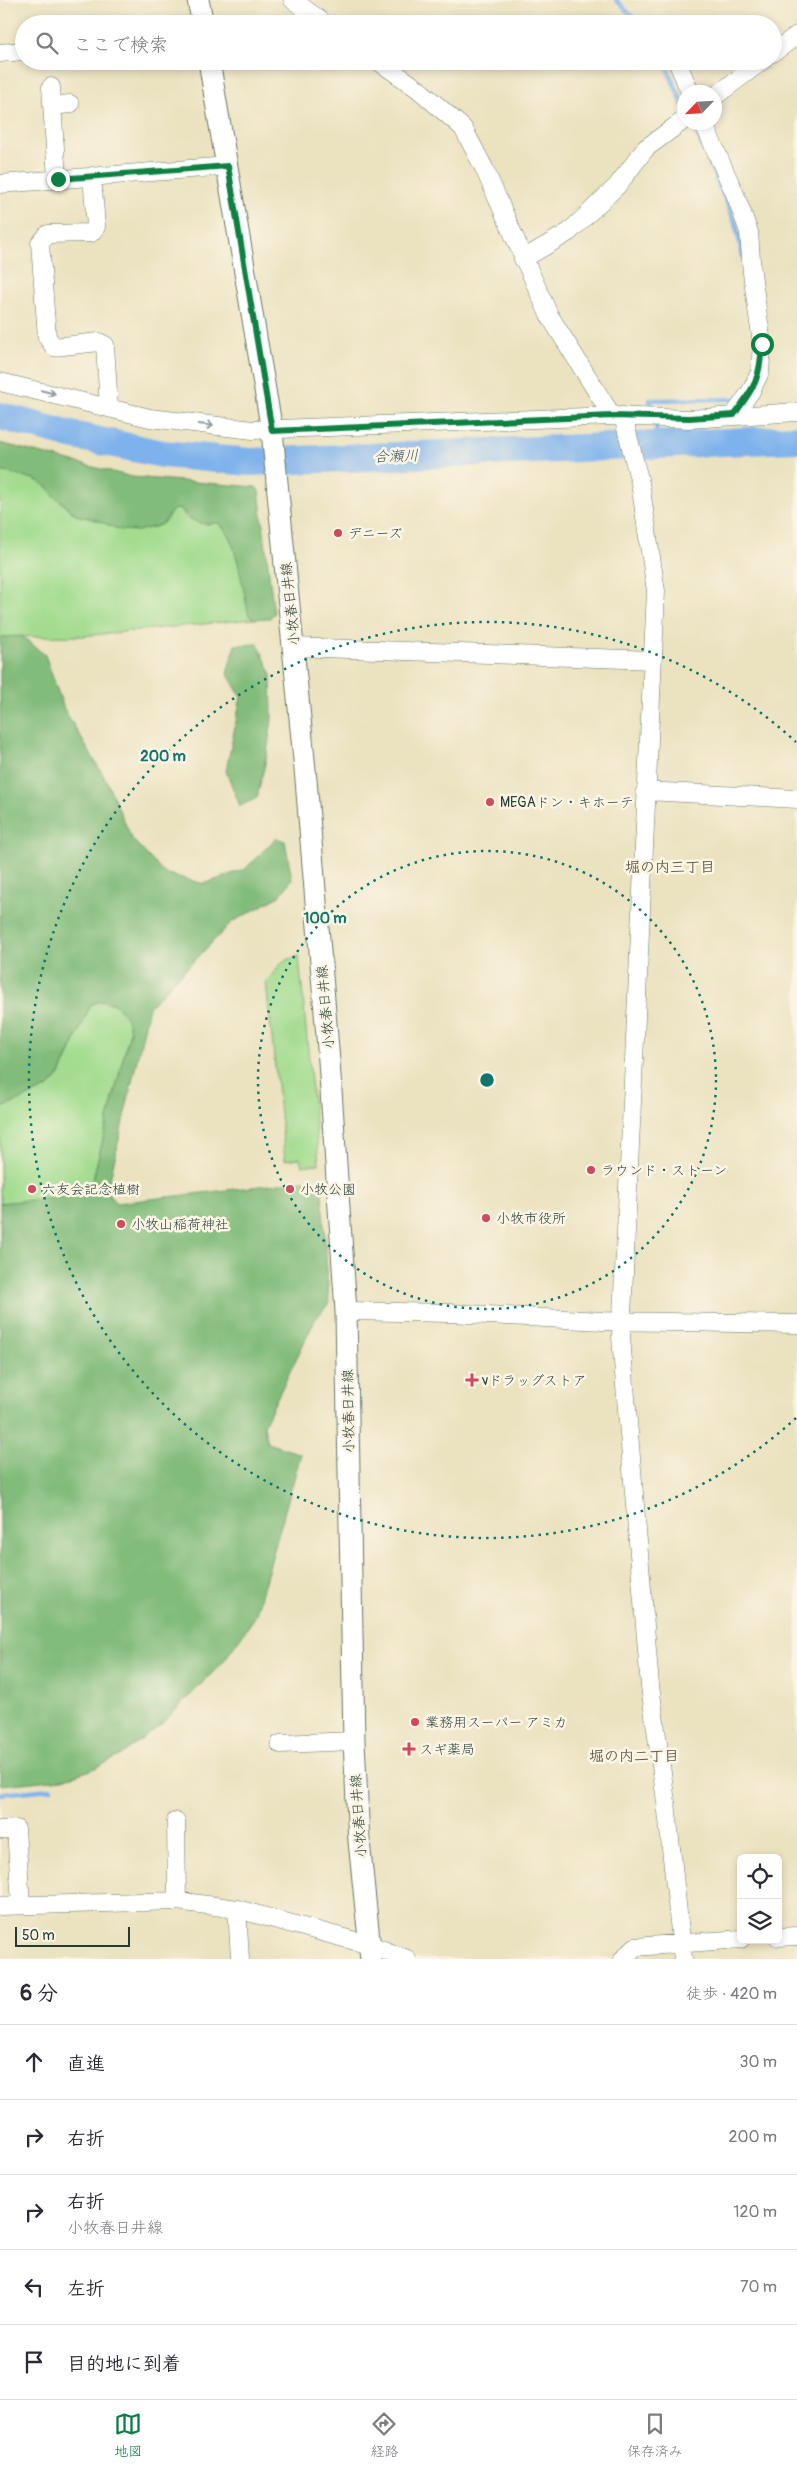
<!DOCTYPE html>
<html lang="ja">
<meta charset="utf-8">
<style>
:root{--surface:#fff;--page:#f7f7f7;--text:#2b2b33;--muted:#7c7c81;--line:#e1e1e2;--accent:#0b8043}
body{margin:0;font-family:Pangolin,"Klee One",sans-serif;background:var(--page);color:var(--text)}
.controls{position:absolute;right:15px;bottom:15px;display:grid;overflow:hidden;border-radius:8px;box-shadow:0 2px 8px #0003}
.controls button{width:45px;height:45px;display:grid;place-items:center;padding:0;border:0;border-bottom:1px solid var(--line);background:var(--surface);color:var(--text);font:25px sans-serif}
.compass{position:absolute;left:677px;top:85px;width:45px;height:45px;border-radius:50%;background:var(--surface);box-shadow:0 2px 8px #0003;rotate:245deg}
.scale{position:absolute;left:15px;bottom:12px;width:115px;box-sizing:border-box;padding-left:5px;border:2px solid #1f3d34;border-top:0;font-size:14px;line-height:18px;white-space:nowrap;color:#1f3d34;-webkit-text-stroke:4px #fcf5e5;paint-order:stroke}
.stop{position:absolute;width:15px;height:15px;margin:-11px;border:4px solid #0b8043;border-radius:50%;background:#fff}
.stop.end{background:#0b8043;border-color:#fff;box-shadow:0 1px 5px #0008}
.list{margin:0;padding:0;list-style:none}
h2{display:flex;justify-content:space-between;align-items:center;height:65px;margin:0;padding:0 20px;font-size:21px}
h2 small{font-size:16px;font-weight:400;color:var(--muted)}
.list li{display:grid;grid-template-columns:32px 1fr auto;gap:15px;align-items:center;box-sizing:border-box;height:75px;padding:0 20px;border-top:1px solid var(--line)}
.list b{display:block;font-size:19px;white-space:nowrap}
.list p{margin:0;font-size:16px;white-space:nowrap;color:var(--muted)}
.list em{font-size:16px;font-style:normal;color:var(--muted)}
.icon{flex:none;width:28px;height:28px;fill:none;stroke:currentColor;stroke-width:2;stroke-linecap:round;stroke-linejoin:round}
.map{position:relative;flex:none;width:797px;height:1959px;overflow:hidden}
.search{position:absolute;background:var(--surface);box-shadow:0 2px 8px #0003;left:15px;right:15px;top:15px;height:55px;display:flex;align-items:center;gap:12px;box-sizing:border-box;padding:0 18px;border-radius:28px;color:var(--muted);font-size:19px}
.sheet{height:440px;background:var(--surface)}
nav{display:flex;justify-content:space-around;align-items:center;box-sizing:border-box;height:70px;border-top:1px solid var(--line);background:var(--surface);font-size:14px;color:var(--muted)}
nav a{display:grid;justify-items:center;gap:2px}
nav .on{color:var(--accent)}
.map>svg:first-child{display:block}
.green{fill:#a3dc8f;stroke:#618c62}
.forest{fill:#82bc7a;stroke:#507c57}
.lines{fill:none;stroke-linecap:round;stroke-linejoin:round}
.stream{stroke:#7eb2ec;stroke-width:4.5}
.river{stroke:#7eb2ec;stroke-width:28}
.minor-casing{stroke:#667765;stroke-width:19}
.major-casing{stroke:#667765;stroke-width:23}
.minor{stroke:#fff;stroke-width:18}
.major{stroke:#fff;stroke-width:21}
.oneway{stroke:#8f9e9a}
.route{stroke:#0b8043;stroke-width:6}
.ring{fill:none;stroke:#0f766e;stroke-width:2.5;stroke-dasharray:2.5 5}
.poi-dot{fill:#d1495b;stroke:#fcf5e5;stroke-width:2}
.labels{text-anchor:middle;stroke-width:5;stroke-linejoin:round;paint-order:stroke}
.poi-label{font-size:14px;fill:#1f3d34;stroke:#fcf5e5;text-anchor:start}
.street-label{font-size:14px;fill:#1f3d34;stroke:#fcf5e5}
.water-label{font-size:15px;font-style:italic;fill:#375a62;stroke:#fcf5e5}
.neighbourhood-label{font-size:15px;font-weight:bold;fill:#63634a;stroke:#fcf5e5}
.centre{fill:#0f766e;stroke:#fcf5e5;stroke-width:2.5}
.ring-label{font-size:15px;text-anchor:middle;font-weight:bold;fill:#0f766e;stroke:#fcf5e5;stroke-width:5;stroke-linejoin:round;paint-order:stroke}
</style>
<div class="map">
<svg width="797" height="1959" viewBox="0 0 797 1959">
<rect width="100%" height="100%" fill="#fcf5e5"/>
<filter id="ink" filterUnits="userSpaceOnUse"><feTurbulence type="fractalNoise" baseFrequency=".02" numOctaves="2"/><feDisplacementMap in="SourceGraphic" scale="10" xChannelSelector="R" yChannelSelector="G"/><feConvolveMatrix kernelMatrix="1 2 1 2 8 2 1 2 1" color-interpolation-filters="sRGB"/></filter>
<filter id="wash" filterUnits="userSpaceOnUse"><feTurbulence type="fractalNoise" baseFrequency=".0096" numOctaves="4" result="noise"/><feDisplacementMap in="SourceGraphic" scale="20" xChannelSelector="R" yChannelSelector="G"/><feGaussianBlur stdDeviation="1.12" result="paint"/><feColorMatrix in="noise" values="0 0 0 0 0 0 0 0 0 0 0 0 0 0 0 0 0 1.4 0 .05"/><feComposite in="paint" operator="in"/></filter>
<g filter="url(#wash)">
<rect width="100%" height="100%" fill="#ebe2c0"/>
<path class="green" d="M0 471C15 474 36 476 47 487 58 496 65 510 78 515 92 521 140 530 155 527 165 525 168 516 173 509H181L186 518 208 524 217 522C241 542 242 587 249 616L254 619 82 636 0 637Z
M299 956 319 1164 302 1166 300 1158 285 1160 266 982 283 961Z
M96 1002C119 1002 126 1007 130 1031L91 1187 74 1196 0 1203V1109L49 1087 60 1075 90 1006Z"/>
<path class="forest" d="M0 443 132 477 256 487 259 491 274 614 270 618 254 619 249 616C244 597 236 530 218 523 215 522 210 524 206 524 194 523 188 518 181 509H174L163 523 154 527 138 531 120 530 92 518 78 516 53 495 48 487 34 479 0 471Z
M22 636 45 655 64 709 106 780 132 839 164 873 204 884 245 869 276 838 285 841 292 879 280 896 232 922 149 1007 107 1192 117 1203 311 1180 322 1190 329 1303 315 1320 264 1425 267 1443 301 1454 255 1617 223 1662 162 1724 121 1755 91 1770 63 1779 0 1785V1203L74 1196 91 1187 130 1031C127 1012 110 990 90 1006L60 1074 49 1087 0 1109V637Z
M258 644 271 673 272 719 266 759 257 798 240 806 226 771 241 697 227 673 235 645Z"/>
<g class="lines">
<path class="stream" d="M616 0 640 24
M664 61 684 107
M692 122 735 222 743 256
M653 415 650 400 737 399 739 396
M655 422 659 446
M0 1794 51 1789"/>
<path class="river" d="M0 416 71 435 163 454 250 462 797 439"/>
</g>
</g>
<g filter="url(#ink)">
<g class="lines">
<defs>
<path id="minor" d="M293 0 325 24
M0 53 24 51
M773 53 797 35
M378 61 418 89 463 128 484 168 549 315 612 416
M677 61 690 92
M51 87 57 179
M714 97 762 61
M52 106 70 104
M703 122 735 194 749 232 752 273 762 344 760 372 751 391 734 415
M92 176 96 227 91 233 48 234 40 243 47 337 54 347 99 342 105 345 109 408
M0 184 228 166
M523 259 569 232 617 186 646 148 684 120
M0 382 150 418 253 430 612 416 689 419 797 412
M623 416 640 483 656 591 621 1337 650 1686 666 1802 683 1959
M294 647 652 660
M645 791 797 799
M346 1311 450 1313 603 1321 797 1324
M280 1744 354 1741
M176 1821 177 1901
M0 1830 16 1829 21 1905
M0 1906 177 1901 237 1909 370 1945 407 1959
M237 1909 240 1959
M778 1937 797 1936
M623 1959 635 1947 741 1939"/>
<path id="major" d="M198 0 203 24
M209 61 272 431 306 780 329 1061 346 1311 354 1741 359 1841 371 1959"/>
</defs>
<use href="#minor" class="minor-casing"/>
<use href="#major" class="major-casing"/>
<use href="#minor" class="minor"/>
<use href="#major" class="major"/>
</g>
<defs><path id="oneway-shaft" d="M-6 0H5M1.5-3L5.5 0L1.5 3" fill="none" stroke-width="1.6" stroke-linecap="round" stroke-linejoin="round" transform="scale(1.25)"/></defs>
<g class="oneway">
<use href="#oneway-shaft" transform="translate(48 392) rotate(14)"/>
<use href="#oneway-shaft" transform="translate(206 425) rotate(7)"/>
</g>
</g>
<g class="lines" filter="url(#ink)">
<path class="route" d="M58 179 228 166 272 431 612 416 689 418 734 415C755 386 760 380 762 344"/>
</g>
<g class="ring">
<circle cx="487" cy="1080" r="229"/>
<path d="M796 1418A458 458 0 1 1 796 742"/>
</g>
<g class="poi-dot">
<circle cx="338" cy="533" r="5"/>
<circle cx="490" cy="802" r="5"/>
<circle cx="591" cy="1170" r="5"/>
<circle cx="32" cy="1189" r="5"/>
<circle cx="290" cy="1189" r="5"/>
<circle cx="486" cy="1218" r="5"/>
<circle cx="121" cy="1224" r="5"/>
<path d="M469.5 1372.5h5v5h5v5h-5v5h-5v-5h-5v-5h5z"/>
<circle cx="415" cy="1722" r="5"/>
<path d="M406.5 1741.5h5v5h5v5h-5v5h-5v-5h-5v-5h5z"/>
</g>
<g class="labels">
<g class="poi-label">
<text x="348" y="538">デニーズ</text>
<text x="500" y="807">MEGAドン・キホーテ</text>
<text x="601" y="1175">ラウンド・ストーン</text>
<text x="42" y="1194">六友会記念植樹</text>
<text x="300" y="1194">小牧公園</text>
<text x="496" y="1223">小牧市役所</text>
<text x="131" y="1229">小牧山稲荷神社</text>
<text x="482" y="1385">vドラッグストア</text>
<text x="425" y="1727">業務用スーパー アミカ</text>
<text x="419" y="1754">スギ薬局</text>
</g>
<g class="street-label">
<text transform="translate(290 604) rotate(-96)" y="5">小牧春日井線</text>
<text transform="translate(325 1007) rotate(-95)" y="5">小牧春日井線</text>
<text transform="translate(348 1411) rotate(-91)" y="5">小牧春日井線</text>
<text transform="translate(358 1816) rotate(-94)" y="5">小牧春日井線</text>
</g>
<g class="water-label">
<text transform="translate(396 456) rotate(-2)" y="5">合瀬川</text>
</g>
<g class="neighbourhood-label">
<text x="670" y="872">堀の内三丁目</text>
<text x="634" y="1761">堀の内二丁目</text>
</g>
</g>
<circle cx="487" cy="1080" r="8" class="centre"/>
<g class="ring-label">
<text x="163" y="761">200 m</text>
<text x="325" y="923">100 m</text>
</g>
</svg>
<div class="controls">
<button><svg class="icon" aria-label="locate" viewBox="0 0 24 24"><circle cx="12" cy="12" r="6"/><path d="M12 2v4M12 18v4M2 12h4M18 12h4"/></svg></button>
<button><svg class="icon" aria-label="layers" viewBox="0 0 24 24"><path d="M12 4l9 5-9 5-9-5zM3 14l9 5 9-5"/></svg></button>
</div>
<svg class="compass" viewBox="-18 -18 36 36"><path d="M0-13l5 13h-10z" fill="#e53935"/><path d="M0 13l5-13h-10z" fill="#7c7c81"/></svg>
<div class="scale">50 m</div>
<div class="stop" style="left:762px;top:344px"></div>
<div class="stop end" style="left:58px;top:179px"></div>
<div class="search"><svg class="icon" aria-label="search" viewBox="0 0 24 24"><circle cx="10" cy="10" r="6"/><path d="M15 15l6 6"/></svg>ここで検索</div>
</div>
<section class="sheet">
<h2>6 分<small>徒歩 · 420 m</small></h2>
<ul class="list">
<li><svg class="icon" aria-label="ahead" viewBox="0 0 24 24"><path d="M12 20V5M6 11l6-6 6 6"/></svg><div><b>直進</b></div><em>30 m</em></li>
<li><svg class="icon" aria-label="right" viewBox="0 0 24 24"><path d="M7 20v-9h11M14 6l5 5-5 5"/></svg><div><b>右折</b></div><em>200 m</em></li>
<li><svg class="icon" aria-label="right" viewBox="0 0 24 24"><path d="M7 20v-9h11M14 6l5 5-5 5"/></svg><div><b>右折</b><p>小牧春日井線</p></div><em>120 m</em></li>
<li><svg class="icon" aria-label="left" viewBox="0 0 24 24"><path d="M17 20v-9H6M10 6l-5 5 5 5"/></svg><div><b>左折</b></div><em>70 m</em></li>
<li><svg class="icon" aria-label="arrive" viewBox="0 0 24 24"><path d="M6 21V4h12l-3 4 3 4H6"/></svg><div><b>目的地に到着</b></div></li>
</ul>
</section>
<nav>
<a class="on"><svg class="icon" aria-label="map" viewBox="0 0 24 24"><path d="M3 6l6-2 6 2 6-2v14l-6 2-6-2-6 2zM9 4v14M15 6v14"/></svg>地図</a>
<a><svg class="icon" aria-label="directions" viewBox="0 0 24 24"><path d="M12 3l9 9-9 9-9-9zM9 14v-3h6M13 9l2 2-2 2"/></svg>経路</a>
<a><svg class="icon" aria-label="saved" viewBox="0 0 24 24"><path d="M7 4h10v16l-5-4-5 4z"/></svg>保存済み</a>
</nav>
